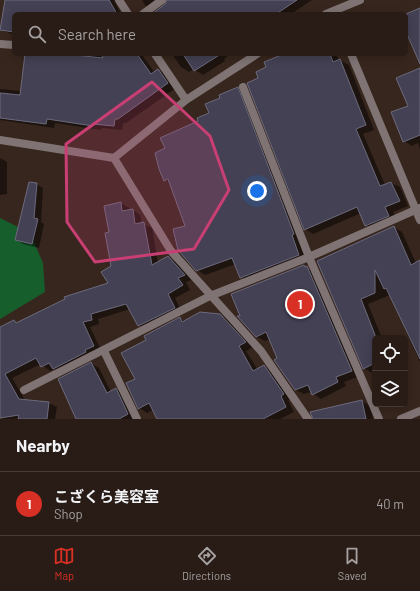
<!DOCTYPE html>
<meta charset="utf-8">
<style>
:root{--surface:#291c16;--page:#352923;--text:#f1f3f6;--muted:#a5a1a1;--line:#453a35;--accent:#d93025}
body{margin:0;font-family:Barlow,"Noto Sans JP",sans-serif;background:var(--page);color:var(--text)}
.controls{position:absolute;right:12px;bottom:12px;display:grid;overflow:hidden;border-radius:6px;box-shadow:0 2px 10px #0003}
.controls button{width:36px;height:36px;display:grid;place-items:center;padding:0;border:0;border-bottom:1px solid var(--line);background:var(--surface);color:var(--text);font:20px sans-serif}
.you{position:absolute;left:257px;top:191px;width:14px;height:14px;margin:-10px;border:3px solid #fff;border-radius:50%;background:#1a73e8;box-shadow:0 0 0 6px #1a73e833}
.badge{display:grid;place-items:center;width:26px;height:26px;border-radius:50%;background:var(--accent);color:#fff;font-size:13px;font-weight:700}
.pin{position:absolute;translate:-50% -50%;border:2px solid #fff;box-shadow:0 1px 4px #0006}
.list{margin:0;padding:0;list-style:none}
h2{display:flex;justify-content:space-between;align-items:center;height:52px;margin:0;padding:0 16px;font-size:17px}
h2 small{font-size:13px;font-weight:400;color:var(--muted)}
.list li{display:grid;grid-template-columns:26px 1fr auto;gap:12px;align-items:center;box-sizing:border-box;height:64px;padding:0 16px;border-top:1px solid var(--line)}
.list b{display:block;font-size:15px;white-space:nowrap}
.list p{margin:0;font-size:13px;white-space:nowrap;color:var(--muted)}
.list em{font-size:13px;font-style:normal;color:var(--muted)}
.icon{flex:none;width:22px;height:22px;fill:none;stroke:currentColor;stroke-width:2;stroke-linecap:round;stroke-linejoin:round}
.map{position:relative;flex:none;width:420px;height:419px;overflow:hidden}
.search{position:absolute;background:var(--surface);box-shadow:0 2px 10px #0003;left:12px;right:12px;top:12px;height:44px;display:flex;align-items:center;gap:10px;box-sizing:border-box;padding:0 14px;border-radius:6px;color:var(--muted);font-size:15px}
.sheet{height:116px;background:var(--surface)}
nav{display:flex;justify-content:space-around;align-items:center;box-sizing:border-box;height:56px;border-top:1px solid var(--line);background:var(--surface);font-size:11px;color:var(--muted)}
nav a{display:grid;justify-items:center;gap:2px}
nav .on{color:var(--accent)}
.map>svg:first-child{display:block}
.forest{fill:#165f2c}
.shadow{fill:#0007}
.building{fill:#434153;stroke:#6c6a7d}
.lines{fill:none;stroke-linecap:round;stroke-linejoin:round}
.minor{stroke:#7f7473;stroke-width:8}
.marked{fill:#c93f73;fill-opacity:0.2;stroke:#c93f73;stroke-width:3;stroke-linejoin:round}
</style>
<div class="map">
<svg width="420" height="419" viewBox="0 0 420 419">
<rect width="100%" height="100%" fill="#37261d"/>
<path class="forest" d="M0 218 30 233 43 263 45 292 0 319Z"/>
<path class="shadow" d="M6 0H114L121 14H14V35L0 29Z
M142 0H168L153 10 145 5Z
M168 0H312L291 14H153L166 5Z
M420 9V64L409 39 406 40V14Z
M26 54H144L142 55 155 73 158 70 167 75 176 88 126 123H123L122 130 102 128 101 130 55 123 54 128 0 120V89L21 91Z
M172 54H230L224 59 225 61 203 75 194 69 189 72 181 67Z
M281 54H336L339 60 349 65 374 130 363 134 385 185 391 183 400 187 408 206 393 212 397 220 374 230 366 225 361 213 313 234 305 229 260 79 268 68 282 56Z
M420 69V149L418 143 412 146 404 141 409 106Z
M238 88 246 93 307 259 250 282 241 277 236 264 205 275 197 270 186 227 171 183 165 180 166 148 210 113 222 99Z
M0 158 7 162V194L0 195Z
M36 184 43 188 41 222 44 224 39 248 23 244 16 240Z
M121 203 129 208V211L133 210 140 215 142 224 152 228 158 262 168 257 176 262 192 280 186 282 190 290 175 298 182 312 147 330 139 325 130 309 98 319 99 324 90 327 101 350 61 373 54 369 50 371 41 364 12 378 25 400 49 403 57 407 55 419H3L0 417V328L14 321 17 323 109 284 112 267 110 233Z
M393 227 402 232 416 263 420 261V362L390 295 368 304 382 338H375V372L372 373 364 368 318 262Z
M304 266 315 272 360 376 344 382 346 386 321 399 311 392 304 394 296 390 278 359 270 339 265 341 257 337Z
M220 315 229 320 253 347 246 351 258 370 264 366 272 371 292 399 288 400 294 412 280 419H158L153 410 147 413 139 408 136 379 147 340 180 319 185 321Z
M91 363 99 368 111 392 116 389 124 394 136 419H77Z
M362 401 370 406 373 419H323Z"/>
<path class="building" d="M5 0H109L117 14H14V32L0 30Z
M167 0H297L276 14H152L165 4Z
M420 8V64L406 32V14Z
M25 54H65L103 58 101 54H137L151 74 158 69 168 83 118 119H115L114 126 93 124V126L47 119 46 124 0 118V93L20 95Z
M183 54H221L194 71Z
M284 54H330L333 62 340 59 366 125 356 129 380 186 391 182 400 201 385 207 389 216 365 226 357 207 304 230 247 83 258 78 256 72 266 67 264 62Z
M420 68V135L403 142 391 112 408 106 396 78Z
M238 87 294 234 292 235 299 255 240 278 232 258 196 271 178 250 173 229 185 226 168 179 164 181 159 169 155 153 165 148 160 138 198 121 197 118 209 113 205 104 220 98 219 95Z
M29 182 37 183 34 218 38 219 32 244 15 240Z
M121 202 122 211 133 209 135 224 144 222 152 265 168 256 185 275 178 278 183 285 168 294 175 308 138 326 126 304 91 314 92 320 83 322 94 346 85 350 86 352 53 369 49 363 41 367 36 358 5 374 19 399 49 402 47 419H18L19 415 0 418V327L14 320 16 323 65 299 64 297 108 283 101 272 111 266 105 233 109 232 104 206Z
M394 226 411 265 420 260V359L386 288 384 289 375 270V293L361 299 375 335V363L363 369 317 261Z
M304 265 305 267 307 266 352 371 336 377 338 382 312 395 308 385 295 390 274 360 277 358 266 332 256 337 237 316H240L231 294Z
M200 312 220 314 246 342 239 346 253 371 264 365 284 394 281 396 286 407 263 419H157L149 403 138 409 126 383 135 379 121 353 146 340 144 336 180 317 182 322Z
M91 362 107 393 116 388 128 414 119 419H76L58 379Z
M362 400 366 419H313L310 412Z"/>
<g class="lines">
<path class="minor" d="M119 0 128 14
M143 14 162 0
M326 14 360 0
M0 44 14 45
M155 54 186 100
M351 54 420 220
M243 87 309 257 379 419
M0 140 114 158 186 100 257 54
M114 158 171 251 261 351 308 419
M104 351 137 419
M24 390 210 296 309 257 420 208
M401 419 420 411"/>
</g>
<path class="marked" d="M152 82 210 136 229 190 194 249 95 262 67 222 66 144Z"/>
</svg>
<div class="controls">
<button><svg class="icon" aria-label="locate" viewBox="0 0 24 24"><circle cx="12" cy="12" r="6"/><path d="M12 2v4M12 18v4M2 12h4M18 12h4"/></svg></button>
<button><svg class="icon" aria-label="layers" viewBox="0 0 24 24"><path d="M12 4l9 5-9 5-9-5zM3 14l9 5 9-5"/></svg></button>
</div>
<div class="you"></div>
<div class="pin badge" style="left:300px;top:304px">1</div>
<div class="search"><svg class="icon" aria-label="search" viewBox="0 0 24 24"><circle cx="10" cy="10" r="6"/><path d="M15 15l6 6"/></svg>Search here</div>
</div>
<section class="sheet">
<h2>Nearby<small></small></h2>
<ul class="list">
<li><span class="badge">1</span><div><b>こざくら美容室</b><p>Shop</p></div><em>40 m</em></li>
</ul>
</section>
<nav>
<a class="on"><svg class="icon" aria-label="map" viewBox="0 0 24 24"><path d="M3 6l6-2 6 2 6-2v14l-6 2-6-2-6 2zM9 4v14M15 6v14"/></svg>Map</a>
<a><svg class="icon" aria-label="directions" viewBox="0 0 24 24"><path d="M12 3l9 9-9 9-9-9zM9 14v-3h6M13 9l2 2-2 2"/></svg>Directions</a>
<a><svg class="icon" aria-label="saved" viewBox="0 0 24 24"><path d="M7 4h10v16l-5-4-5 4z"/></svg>Saved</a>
</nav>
